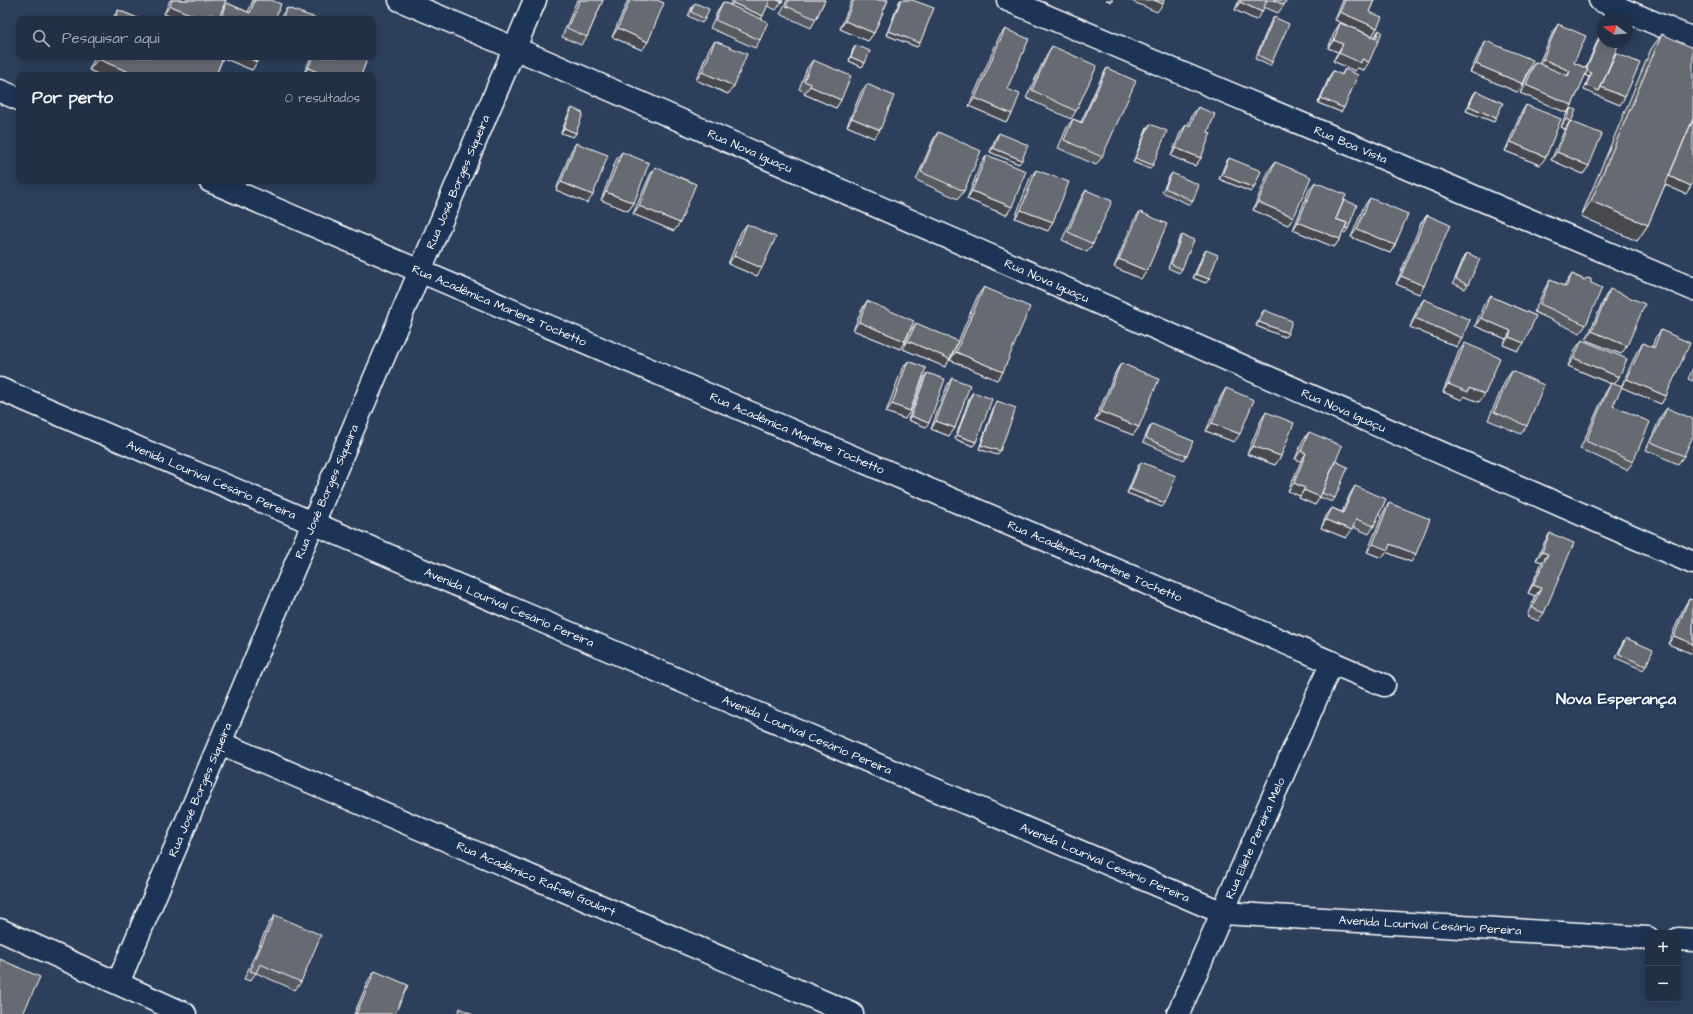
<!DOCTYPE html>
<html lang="pt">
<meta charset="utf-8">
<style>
:root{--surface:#213045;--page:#29384c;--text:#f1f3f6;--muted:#a2a9b3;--line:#3e4b5e}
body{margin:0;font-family:"Architects Daughter",sans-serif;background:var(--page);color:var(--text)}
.controls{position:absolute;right:12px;bottom:12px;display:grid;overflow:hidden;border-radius:8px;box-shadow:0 2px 10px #0003}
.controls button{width:36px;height:36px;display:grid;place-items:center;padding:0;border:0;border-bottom:1px solid var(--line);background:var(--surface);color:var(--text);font:20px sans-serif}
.compass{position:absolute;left:1597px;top:12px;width:36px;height:36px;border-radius:50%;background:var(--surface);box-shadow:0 2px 10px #0003;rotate:286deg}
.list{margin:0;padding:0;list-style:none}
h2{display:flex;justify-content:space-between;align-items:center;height:52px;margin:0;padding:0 16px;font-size:17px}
h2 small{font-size:13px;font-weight:400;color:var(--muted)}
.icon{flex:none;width:22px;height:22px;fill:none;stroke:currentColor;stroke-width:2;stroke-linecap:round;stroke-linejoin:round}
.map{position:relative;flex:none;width:1693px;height:1014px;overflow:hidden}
.search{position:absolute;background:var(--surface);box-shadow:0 2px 10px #0003;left:16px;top:16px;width:360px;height:44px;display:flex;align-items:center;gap:10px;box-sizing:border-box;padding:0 14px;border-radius:8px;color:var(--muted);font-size:15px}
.panel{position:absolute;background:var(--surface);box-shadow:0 2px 10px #0003;left:16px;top:72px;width:360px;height:112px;border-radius:8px}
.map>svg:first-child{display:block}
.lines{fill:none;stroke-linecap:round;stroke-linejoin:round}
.minor-casing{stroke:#fff;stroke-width:25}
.minor{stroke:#1d3557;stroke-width:22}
.wall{fill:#585b61;stroke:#fff}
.shaded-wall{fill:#474a4f;stroke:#fff}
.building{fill:#666a71;stroke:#fff}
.labels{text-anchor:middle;stroke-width:4;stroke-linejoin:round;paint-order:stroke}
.street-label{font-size:12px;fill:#fff;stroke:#1d3557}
.district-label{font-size:16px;font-weight:bold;fill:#fff;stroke:#1d3557}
</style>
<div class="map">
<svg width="1693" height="1014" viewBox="0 0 1693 1014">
<rect width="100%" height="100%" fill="#2c405c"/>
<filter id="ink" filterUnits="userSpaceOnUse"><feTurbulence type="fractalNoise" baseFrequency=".025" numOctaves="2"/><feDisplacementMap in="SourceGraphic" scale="8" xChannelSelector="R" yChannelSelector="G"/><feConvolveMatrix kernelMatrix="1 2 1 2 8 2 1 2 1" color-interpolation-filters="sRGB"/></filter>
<g filter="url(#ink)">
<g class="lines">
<defs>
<g id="minor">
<path id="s1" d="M400 0 547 62 1693 563"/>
<path id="s2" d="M1008 0 1693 289"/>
<path d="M1600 0 1693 39"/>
<path d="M0 91 19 99"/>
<path id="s3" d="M210 181 1384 685"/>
<path id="s4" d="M0 389 1223 913 1648 938"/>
<path id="s5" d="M220 743 852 1014"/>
<path d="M0 930 185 1014"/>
<path d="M1678 939 1693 940"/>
<path id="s6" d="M118 983 535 0"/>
<path id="s7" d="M1178 1014 1332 662"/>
</g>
</defs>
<use href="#minor" class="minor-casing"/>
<use href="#minor" class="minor"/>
</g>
<path class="wall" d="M170 0H226L222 11 227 3 248 12 253 0H271L275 19H178L164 14Z
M577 0H603L587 37 581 45 562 37Z
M628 0H657L642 50 612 37Z
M732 0H783L776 10 767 6 761 19 760 40 755 48 710 28 718 10 723 2 730 5Z
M787 0H825L816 19 811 28 780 14Z
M852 0H888L874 33 868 41 840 29Z
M900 0H912L917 47 886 35Z
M1106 0H1113L1112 2Z
M1239 0H1286L1284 5 1278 13 1264 7 1256 20 1235 10Z
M1343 0H1374L1369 12 1377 28 1372 36 1335 20Z
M695 3 705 19 702 23 688 16 692 7Z
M287 8 316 19H280L281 16Z
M118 10 140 19H112Z
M1274 17 1272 62 1270 66 1255 59 1271 21Z
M1340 23 1374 37 1379 30 1364 70 1357 68 1355 71 1333 61 1338 52 1328 48 1335 31Z
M1558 24 1574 63 1586 68 1598 39 1601 35 1613 56 1616 53 1620 105 1584 90 1589 77 1585 75 1572 105 1567 113 1520 93 1530 70 1535 62 1539 63 1553 32Z
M1005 29 1007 89 1012 114 1006 122 969 106 999 37Z
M1662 34 1686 194 1665 185 1648 225 1637 241 1581 216 1651 49Z
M715 41 734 86 728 94 696 80 709 49Z
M1486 41 1517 92 1470 72 1481 49Z
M856 45 865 63 862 67 849 61 853 49Z
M1052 46 1076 111 1071 119 1026 98 1047 54Z
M95 57H259L252 70 223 58 216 75H100L89 70Z
M311 57H368L361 75H303Z
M813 60 841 100 836 108 804 94 805 92 799 89 807 68Z
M1107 68 1102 157 1096 165 1058 148 1067 127 1073 119 1081 122 1102 76Z
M1345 69 1341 112 1318 103 1330 75 1333 71 1341 75Z
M867 84 874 138 847 126 861 92Z
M1476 91 1494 122 1466 111 1473 95Z
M1526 105 1540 165 1505 151 1521 113Z
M1198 107 1208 132 1201 158 1195 166 1171 156 1180 133 1186 125H1188L1192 115Z
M572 108 576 133 573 137 561 133 569 112Z
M1571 108V122L1589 166 1583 174 1551 160 1565 129 1561 127 1565 116Z
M1150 124V169L1133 162 1147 128Z
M938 132 964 191 958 199 916 180 933 140Z
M999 133 1019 164 990 152 996 137Z
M576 143 587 203 556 190 571 151Z
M622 152 634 203 628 211 601 200 616 160Z
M987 155 1012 207 1006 215 967 199 981 163Z
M1229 158 1251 192 1219 179 1226 162Z
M1275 162 1294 217 1288 225 1253 210 1269 170Z
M655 167 674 231 633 214 650 175Z
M1036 170 1048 231 1015 218 1030 178Z
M1172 173 1193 201 1190 205 1162 192 1169 177Z
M1315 182 1344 200 1345 233 1343 232 1340 239 1334 247 1293 230 1309 190Z
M1086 190 1093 244 1087 252 1062 240 1081 198Z
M1370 198 1395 245 1390 253 1351 237 1364 206Z
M1140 212 1147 271 1141 279 1114 267 1134 220Z
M1427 215 1424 286 1419 294 1396 284 1421 223Z
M747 224 757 276 728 264 741 232Z
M1182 235V269L1179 273 1168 268 1179 239Z
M1206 250V283L1193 278 1203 254Z
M1467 253 1468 285 1465 289 1453 283 1464 257Z
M1572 274 1591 283 1586 325 1580 333 1534 312 1545 288 1550 280 1564 286Z
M984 287 1003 372 997 380 950 360 978 295Z
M1610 289 1627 346 1621 354 1586 340 1605 297Z
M1490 296 1536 316 1518 351 1503 345 1506 339 1475 326 1484 304Z
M1424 299 1462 338 1457 347 1410 327 1418 307Z
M867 301 905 341 900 349 853 330 862 309Z
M1264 310 1288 333 1285 337 1256 326 1261 314Z
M916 323 950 359 945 367 903 349 910 331Z
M1661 330 1666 396 1661 404 1621 387 1637 351 1643 343 1652 347 1655 338Z
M1582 340 1614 384 1613 406 1633 462 1627 470 1580 449 1606 391 1611 384 1568 366 1576 348Z
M1465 343 1479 402 1464 396 1462 400 1443 392 1459 351Z
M908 361 905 419 886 412 902 369Z
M1121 363 1139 427 1133 435 1095 420 1116 371Z
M1693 368V381L1688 379Z
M1512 371 1527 426 1521 434 1488 420 1506 379Z
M927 373 926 427 908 420 924 377Z
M952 378 955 428 949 436 931 429 947 386Z
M1226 388 1234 442 1206 431 1221 396Z
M973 392 976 442 973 446 955 439 970 396Z
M997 401V455L979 449 994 406Z
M1667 408 1684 456 1678 464 1646 450 1661 416Z
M1266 412 1281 456 1275 465 1247 454 1261 420Z
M1152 424 1187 456 1184 460 1143 442 1149 428Z
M1309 432 1335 461V498L1332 502 1320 497 1315 505 1299 498 1300 496 1288 491 1301 461 1295 459 1303 440Z
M1141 462 1162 507 1127 493 1138 466Z
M1355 486 1374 526 1369 534 1353 527 1346 538 1321 528 1326 516 1332 508 1342 512 1350 494Z
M1389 503 1411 562 1386 552 1382 558 1367 552 1384 511Z
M1550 533 1544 613 1538 621 1527 616 1535 596 1528 593 1542 562 1536 560 1545 541Z
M1689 599 1693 600V654L1668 644 1684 607Z
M1626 638 1646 666 1643 670 1616 658 1623 642Z
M275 915 301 982 295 990 256 973 250 981 244 979 269 923Z
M375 971 395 1014H354L369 979Z"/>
<path class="shaded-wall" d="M1129 0H1154L1163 4 1157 12Z
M1240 2 1262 12 1256 20 1235 10Z
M733 3 763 16 758 24 727 11Z
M170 6 203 19H178L164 14Z
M1340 12 1377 28 1372 36 1335 20Z
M210 14 219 18 218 19H206Z
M845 21 874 33 868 41 840 29Z
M618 28 648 42 642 50 612 37Z
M889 31 920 43 917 47 886 35Z
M1334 40 1343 44 1338 52 1328 48Z
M1339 53 1362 59 1369 62 1364 70 1357 68 1355 71 1333 61Z
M221 57H246L257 62 252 70Z
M851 57 865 63 862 67 849 61Z
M98 59 136 75H100L89 70Z
M1543 59 1570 71 1565 79 1538 67Z
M1476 64 1523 84 1517 92 1470 72Z
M308 68 325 75H303Z
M1586 70 1592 73 1589 77 1583 74Z
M702 72 734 86 728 94 696 80Z
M1526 85 1572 105 1567 113 1520 93Z
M1586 85 1599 91 1601 87 1625 97 1620 105 1584 90Z
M810 86 841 100 836 108 804 94Z
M975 98 1012 114 1006 122 969 106Z
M1321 98 1344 108 1341 112 1318 103Z
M1469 106 1496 118 1494 122 1466 111Z
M852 118 880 130 874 138 847 126Z
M1566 119 1570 121 1565 129 1561 127Z
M564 128 576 133 573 137 561 133Z
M1511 142 1546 157 1540 165 1505 151Z
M993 148 1022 160 1019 164 990 152Z
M1176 148 1201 158 1195 166 1171 156Z
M1557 152 1589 166 1583 174 1551 160Z
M1135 158 1153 165 1150 169 1133 162Z
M1222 175 1254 188 1251 192 1219 179Z
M1667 175 1691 186 1686 194 1661 183Z
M561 182 593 195 587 203 556 190Z
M972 191 1012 207 1006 215 967 199Z
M606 192 634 203 628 211 601 200Z
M1591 201 1648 225 1637 241 1581 216Z
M1258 202 1294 217 1288 225 1253 210Z
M639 206 680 223 674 231 633 214Z
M1021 210 1053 222 1048 231 1015 218Z
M1298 222 1340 239 1334 247 1293 230Z
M1334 223 1348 229 1345 233 1331 227Z
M1357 229 1395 245 1390 253 1351 237Z
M734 256 762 268 757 276 728 264Z
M1119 259 1147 271 1141 279 1114 267Z
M1196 274 1209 279 1206 283 1193 278Z
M1401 276 1424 286 1419 294 1396 284Z
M1415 318 1462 338 1457 347 1410 327Z
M1481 318 1511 331 1506 339 1475 326Z
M859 322 905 341 900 349 853 330Z
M1259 322 1288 333 1285 337 1256 326Z
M1592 331 1627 346 1621 354 1586 340Z
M1509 337 1524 343 1518 351 1503 345Z
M908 341 950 359 945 367 903 349Z
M956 352 1003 372 997 380 950 360Z
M1574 358 1619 377 1614 385 1568 366Z
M1627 379 1666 396 1661 404 1621 387Z
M1448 384 1469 388 1485 394 1479 402 1464 396 1462 400 1443 392Z
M892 404 910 411 905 419 886 412Z
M1101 412 1139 427 1133 435 1095 420Z
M911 416 929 423 926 427 908 420Z
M936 421 955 428 949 436 931 429Z
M1212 423 1240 434 1234 442 1206 431Z
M957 435 976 442 973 446 955 439Z
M981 445 1000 451 997 455 979 449Z
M1253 446 1281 456 1275 465 1247 454Z
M1301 451 1306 453 1301 461 1295 459Z
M1294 483 1305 488 1300 496 1288 491Z
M1130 489 1165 503 1162 507 1127 493Z
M1304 490 1320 497 1315 505 1299 498Z
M1326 520 1352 530 1346 538 1321 528Z
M1373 544H1390L1416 554 1411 562 1386 552 1382 558 1367 552Z
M1542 552 1548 554 1542 562 1536 560Z
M1533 585 1541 588 1535 596 1528 593Z
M1674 636 1693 644V654L1668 644Z"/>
<path class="building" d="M172 0H226L219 18 210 14 207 19H203L170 6Z
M255 0H271L281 4 275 19H221L227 3 250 13Z
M580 0H603L587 37 567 28Z
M630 0H657L664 3 648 42 618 28Z
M734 0H770L763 16 733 3Z
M777 0H783L782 2Z
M789 0H825L816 19 786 6Z
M854 0H888L874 33 845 21Z
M901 0H912L934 8 920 43 889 31Z
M1154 0H1164L1163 4Z
M1241 0H1267L1262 12 1240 2Z
M1273 0H1286L1284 5Z
M1345 0H1374L1369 12 1382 17 1377 28 1340 12Z
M723 2 768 22 760 40 715 20Z
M695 3 709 9 705 19 691 12Z
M287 8 316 18V19H282Z
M118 10 140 19H115Z
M1274 17 1289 24 1272 62 1258 55Z
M1340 23 1376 38 1379 30 1382 32 1369 62 1362 59 1361 63 1339 53 1343 44 1334 40Z
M1558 24 1586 36 1574 63 1588 69 1572 105 1526 85 1535 62 1568 76 1570 71 1543 59Z
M1005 29 1029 39 1007 89 1020 94 1012 114 975 98Z
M1662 34 1693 48V119L1648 225 1591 201Z
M1601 35 1603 36V42H1616L1619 43 1599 91 1586 85 1592 73 1587 71 1588 69 1587 68Z
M715 41 747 54 734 86 702 72Z
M1486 41 1533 60 1523 84 1476 64Z
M856 45 870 51 865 63 851 57Z
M1052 46 1097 66 1076 111 1032 90Z
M1616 53 1640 63 1625 97 1601 87Z
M98 57H223L216 75H136L98 59Z
M246 57H259L257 62Z
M313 57H368L361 75H325L308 68Z
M813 60 851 76 841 100 810 86 811 84 804 81Z
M1107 68 1136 81 1102 157 1064 140 1073 119 1082 123Z
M1345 69 1358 75 1344 108 1321 98 1333 71 1342 75Z
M867 84 894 96 880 130 852 118Z
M1476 91 1503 103 1496 118 1469 106Z
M1526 105 1561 119 1546 157 1511 142Z
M1198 107 1215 114 1208 132 1211 133 1201 158 1176 148 1186 125 1190 126Z
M572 108 583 113 576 133 564 128Z
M1571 108 1576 110 1571 122 1566 119Z
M1693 119V182L1691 186 1669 176Z
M1570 121 1602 134 1589 166 1557 152Z
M1150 124 1167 131 1153 165 1135 158Z
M938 132 981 151 964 191 921 172Z
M999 133 1028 145 1022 160 993 148Z
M576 143 608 155 593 195 561 182Z
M622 152 649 163 634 203 606 192Z
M987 155 1026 171 1012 207 972 191Z
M1229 158 1261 171 1254 188 1222 175Z
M1275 162 1311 177 1294 217 1258 202Z
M655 167 696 184 680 223 639 206Z
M1036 170 1069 182 1053 222 1021 210Z
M1172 173 1199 185 1193 201 1165 188Z
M1315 182 1346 195 1336 219 1347 223 1340 239 1298 222Z
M1086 190 1112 201 1093 244 1068 232Z
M1370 198 1408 214 1395 245 1357 229Z
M1344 200 1357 205 1348 229 1345 228 1347 223 1336 219Z
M1140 212 1167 224 1147 271 1119 259Z
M1427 215 1450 225 1424 286 1401 276Z
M747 224 776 237 762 268 734 256Z
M1182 235 1194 240 1182 269 1171 264Z
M1206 250 1218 255 1209 279 1196 274Z
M1467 253 1480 259 1468 285 1456 279Z
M1572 274 1584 280 1587 278 1591 279V283L1602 288 1586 325 1540 304 1550 280 1566 287Z
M984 287 1030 307 1003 372 956 352Z
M1610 289 1645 304 1627 346 1592 331Z
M1490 296 1536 316 1524 343 1509 337 1511 331 1481 318Z
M1424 299 1470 320 1462 338 1415 318Z
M867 301 914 321 905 341 859 322Z
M1264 310 1292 321 1288 333 1259 322Z
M916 323 958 341 950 359 908 341Z
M1661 330 1690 343 1666 396 1627 379 1643 343 1654 348Z
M1582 340 1627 359 1619 377 1574 358Z
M1465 343 1500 358 1485 394 1469 388 1468 392 1448 384Z
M908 361 926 368 910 411 892 404Z
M1121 363 1159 379 1139 427 1101 412Z
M1512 371 1544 385 1527 426 1494 412Z
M927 373 945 379 929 423 911 416Z
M952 378 970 385 955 428 936 421Z
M1611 383 1622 387 1613 406 1650 422 1633 462 1586 441Z
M1226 388 1254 400 1240 434 1212 423Z
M973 392 992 399 976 442 957 435Z
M997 401 1016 408 1000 451 981 445Z
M1667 408 1693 419V436L1684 456 1651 442Z
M1266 412 1294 423 1281 456 1253 446Z
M1152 424 1193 441 1187 456 1146 438Z
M1309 432 1342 446 1320 497 1304 490 1305 488 1294 483 1306 453 1301 451Z
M1335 461 1348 467 1335 498 1322 493Z
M1141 462 1176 476 1165 503 1130 489Z
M1355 486 1386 499 1374 526 1356 519 1352 530 1326 520 1332 508 1343 513Z
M1389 503 1430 519 1416 554 1390 544 1388 550 1373 544Z
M1550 533 1574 543 1544 613 1532 608 1541 588 1533 585 1548 554 1542 552Z
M1689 599 1693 600V644L1674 636Z
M1626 638 1653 650 1646 666 1619 654Z
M275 915 321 935 301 982 260 964 256 973 250 971Z
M0 959 40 977 23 1014H0Z
M375 971 408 985 395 1014H356Z
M460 1008 472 1014H458Z"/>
</g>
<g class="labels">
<g class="street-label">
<text dy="4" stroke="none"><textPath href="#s2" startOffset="372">Rua Boa Vista</textPath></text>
<text dy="4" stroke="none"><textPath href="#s1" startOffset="381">Rua Nova Iguaçu</textPath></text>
<text dy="4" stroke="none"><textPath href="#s6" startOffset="870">Rua José Borges Siqueira</textPath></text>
<text dy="4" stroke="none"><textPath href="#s1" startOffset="705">Rua Nova Iguaçu</textPath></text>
<text dy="4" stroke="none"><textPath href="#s3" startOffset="315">Rua Acadêmica Marlene Tochetto</textPath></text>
<text dy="4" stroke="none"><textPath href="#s1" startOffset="1029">Rua Nova Iguaçu</textPath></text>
<text dy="4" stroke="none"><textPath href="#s3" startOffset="639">Rua Acadêmica Marlene Tochetto</textPath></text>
<text dy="4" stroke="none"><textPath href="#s4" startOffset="230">Avenida Lourival Cesário Pereira</textPath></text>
<text dy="4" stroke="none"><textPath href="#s6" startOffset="534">Rua José Borges Siqueira</textPath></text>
<text dy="4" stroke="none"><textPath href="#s3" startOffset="963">Rua Acadêmica Marlene Tochetto</textPath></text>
<text dy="4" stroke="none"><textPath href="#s4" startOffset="554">Avenida Lourival Cesário Pereira</textPath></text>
<text dy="4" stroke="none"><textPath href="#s4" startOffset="878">Avenida Lourival Cesário Pereira</textPath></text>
<text dy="4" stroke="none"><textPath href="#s6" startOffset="210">Rua José Borges Siqueira</textPath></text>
<text dy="4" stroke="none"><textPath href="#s7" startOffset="192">Rua Eliete Pereira Melo</textPath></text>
<text dy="4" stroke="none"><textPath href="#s4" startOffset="1202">Avenida Lourival Cesário Pereira</textPath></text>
<text dy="4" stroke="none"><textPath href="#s5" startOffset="344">Rua Acadêmico Rafael Goulart</textPath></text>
<text dy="4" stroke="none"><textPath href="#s4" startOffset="1538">Avenida Lourival Cesário Pereira</textPath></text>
</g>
<g class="district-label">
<text x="1616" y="704">Nova Esperança</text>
</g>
</g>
</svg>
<div class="controls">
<button>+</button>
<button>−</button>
</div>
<svg class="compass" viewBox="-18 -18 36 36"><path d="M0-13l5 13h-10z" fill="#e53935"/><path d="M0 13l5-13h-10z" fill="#a2a9b3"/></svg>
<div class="search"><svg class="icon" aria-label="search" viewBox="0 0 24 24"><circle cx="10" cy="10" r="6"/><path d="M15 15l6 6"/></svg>Pesquisar aqui</div>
<section class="panel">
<h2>Por perto<small>0 resultados</small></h2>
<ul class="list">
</ul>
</section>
</div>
